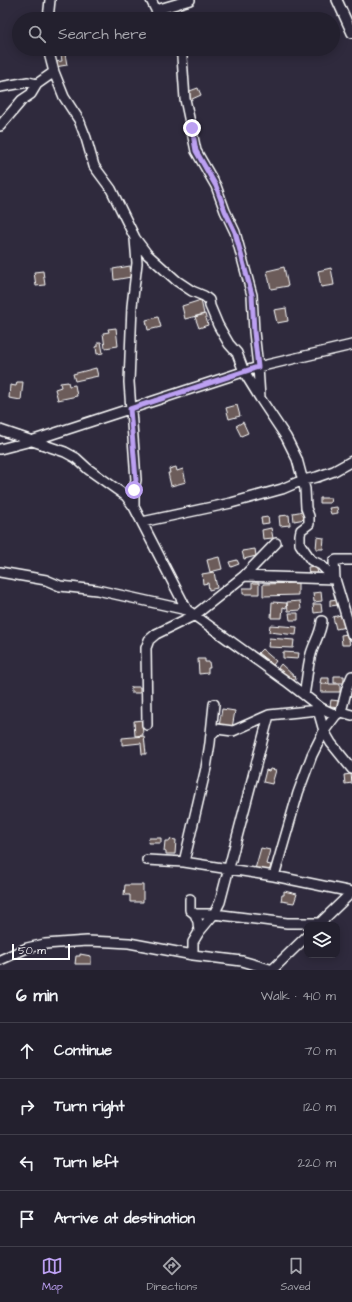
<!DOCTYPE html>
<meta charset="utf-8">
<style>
:root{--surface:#23202e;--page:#2f2d3a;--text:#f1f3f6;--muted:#a3a3aa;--line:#403e4a;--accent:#bca0f2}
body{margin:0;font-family:"Architects Daughter",sans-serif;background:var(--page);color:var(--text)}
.controls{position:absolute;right:12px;bottom:12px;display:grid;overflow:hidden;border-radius:8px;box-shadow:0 2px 10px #0003}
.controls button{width:36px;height:36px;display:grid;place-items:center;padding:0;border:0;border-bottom:1px solid var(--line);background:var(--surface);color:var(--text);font:20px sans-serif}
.scale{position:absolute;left:12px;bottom:10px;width:58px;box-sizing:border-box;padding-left:4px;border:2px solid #fff;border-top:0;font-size:11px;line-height:14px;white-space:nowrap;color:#fff;-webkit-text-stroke:3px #2f2a3d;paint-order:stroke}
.stop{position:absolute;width:12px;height:12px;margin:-9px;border:3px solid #bca0f2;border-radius:50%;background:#fff}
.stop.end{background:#bca0f2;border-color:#fff;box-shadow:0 1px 4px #0008}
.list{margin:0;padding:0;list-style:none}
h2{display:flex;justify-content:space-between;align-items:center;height:52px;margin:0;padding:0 16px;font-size:17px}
h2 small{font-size:13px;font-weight:400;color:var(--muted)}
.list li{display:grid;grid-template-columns:26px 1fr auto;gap:12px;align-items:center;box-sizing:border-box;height:56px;padding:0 16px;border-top:1px solid var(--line)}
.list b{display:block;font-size:15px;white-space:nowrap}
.list em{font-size:13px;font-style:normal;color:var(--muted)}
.icon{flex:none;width:22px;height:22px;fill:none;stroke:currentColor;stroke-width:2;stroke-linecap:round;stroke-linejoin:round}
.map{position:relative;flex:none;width:352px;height:970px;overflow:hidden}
.search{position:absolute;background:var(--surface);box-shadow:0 2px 10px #0003;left:12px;right:12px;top:12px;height:44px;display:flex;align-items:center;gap:10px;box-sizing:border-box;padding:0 14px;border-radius:22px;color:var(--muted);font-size:15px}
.sheet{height:276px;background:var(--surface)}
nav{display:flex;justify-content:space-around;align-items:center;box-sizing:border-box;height:56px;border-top:1px solid var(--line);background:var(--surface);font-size:11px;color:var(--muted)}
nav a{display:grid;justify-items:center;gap:2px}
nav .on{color:var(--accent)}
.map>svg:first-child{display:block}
.building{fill:#6c5c5a;stroke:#fff}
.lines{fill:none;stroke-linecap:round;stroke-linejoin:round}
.minor-casing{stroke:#fff;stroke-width:12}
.minor{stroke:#2f2a3d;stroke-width:9}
.route{stroke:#bca0f2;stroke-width:5}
</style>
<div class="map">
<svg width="352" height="970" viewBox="0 0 352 970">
<rect width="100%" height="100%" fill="#2f2a3d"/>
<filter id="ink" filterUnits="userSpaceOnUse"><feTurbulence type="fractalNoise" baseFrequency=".025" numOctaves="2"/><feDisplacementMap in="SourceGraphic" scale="8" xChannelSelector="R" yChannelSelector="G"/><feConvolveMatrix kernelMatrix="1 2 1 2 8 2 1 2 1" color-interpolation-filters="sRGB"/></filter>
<g filter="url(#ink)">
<path class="building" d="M65 54 67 65 55 67 54 62 62 61 61 55Z
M198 88 201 95 190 100 187 92Z
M130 266 131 277 114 280 113 269Z
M284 267 288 286 271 289 267 271Z
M331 268 334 285 321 287 318 271Z
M43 271 45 285 36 286 34 272Z
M201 300 204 314 185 319 182 306Z
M286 308 288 321 277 323 274 310Z
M205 314 208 325 199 328 195 317Z
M158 317 161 327 148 330 146 320Z
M116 328 118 346 105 348 103 333 109 332 108 329Z
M98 342H101L103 353 97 354 96 347 98 346Z
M96 368 98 376 75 381 73 374Z
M17 382H23L21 400 9 398 10 385 16 386Z
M68 382 69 386 75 385 77 396 58 400 55 389 61 387 60 383Z
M237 405 240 416 229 419 226 408Z
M243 422 248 433 241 436 236 426Z
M176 467 177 471 183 469 186 482 171 486 168 473H170L169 469Z
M320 498H331L330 503H320Z
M337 507 338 513 331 514 329 508Z
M304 511 305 519 294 521 293 513Z
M289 515 290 525 280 526 279 516Z
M268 517 269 523 262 524 261 518Z
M271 528 273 538 263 539 262 530Z
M317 537 324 538 323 549H316Z
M255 549 256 556 244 559 242 551Z
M219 557 222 569 210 572 207 560Z
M237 560 239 564 231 567 229 562Z
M316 566 318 573 309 575 308 567Z
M214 572 217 588 209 590 208 583 203 584 202 574Z
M252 583H259V594H243V588H252Z
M298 583V595L263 596V584Z
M321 592 322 601 314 602 313 593Z
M338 599V605L330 606V600Z
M300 601 301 610 288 611 287 602Z
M272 602 287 603 286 608 283 607 282 618H271Z
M313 604H321L322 612 314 613Z
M289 613H298V620H290Z
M344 614 346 627 336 629 333 617Z
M270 625 297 627 296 635 269 632Z
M348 634 350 645H342L341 635Z
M269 638 294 640 293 648 268 647Z
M262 649 276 661 273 665 258 653Z
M283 652 299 653 298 659 283 658Z
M198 659H205V662H209L210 668H208V673L199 674Z
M281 664 296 678 293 683 277 669Z
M334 676H344V683H334Z
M321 678H329V684L320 683Z
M321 684H340V692H321Z
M131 687H140V693H131Z
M331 700 340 701V707L330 706Z
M222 709 235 711 232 728 219 726Z
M142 720 143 735 135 736 134 721Z
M144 736 146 754H142L141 743 122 745V738Z
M270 769 276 770 272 784 263 782 266 770 269 771Z
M351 774 352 783 345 784 344 775Z
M149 838H161V843H148Z
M170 839 176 840 175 854H166V852L164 851 165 841H170Z
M261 848 270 850 266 864 271 865 269 872 255 869Z
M125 885H143V902H130V895H124Z
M284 891 297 894 294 903 281 901 282 895H284Z
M80 954 91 956V964H75L76 956H80Z"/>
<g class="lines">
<defs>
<path id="minor" d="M151 0 156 10 162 19
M337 0 352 33
M156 10 190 0
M48 19 50 0
M48 49 54 72 64 97 79 120 86 138 94 166 111 189 135 238 147 254 177 281 192 291 204 296 209 300 210 306 218 325 229 344 237 353 244 372 260 398
M180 49 182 57 185 99 196 151 216 186 225 211 235 232 252 295 254 332 258 367 260 398 286 437 297 459 305 489 306 508 309 516V524L301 530 300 535V544L311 560 321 565 335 579 244 576
M0 87 28 82 37 84
M0 126 22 100 31 94 37 84 54 72
M0 430 65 452 76 458 88 469 126 496 134 507 187 610
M0 449 31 441 258 367 352 345
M134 507V490L136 480 129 382 132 306 137 263 135 239
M142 522 231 503 282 489 303 480 317 477 334 471 352 461
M352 560H336L334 561 335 579 352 635
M0 572 46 580 60 586 97 590 187 610 286 681 321 708 336 715 341 712 352 715
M304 695C307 681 307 668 311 654 314 643 321 633 322 621
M318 710 324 731 331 743 352 769
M341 712 347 688 352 676
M147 725 146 648 149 640 156 634 195 615 244 576 276 543
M211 735 217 729 233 731 269 715 318 710 321 708
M147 860 184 862 274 876 352 892
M184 862 206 768 210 743 214 704
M274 876 298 793 312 755 324 731 336 715
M190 899V910L195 914 198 922 199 932 193 942V955
M195 914H214L287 923H320
M318 925 352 892
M199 932 214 914 220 902 269 715
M0 960 27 948 45 944 87 941 111 942 129 943 193 955 242 961 273 970
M272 970 307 936"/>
</defs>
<use href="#minor" class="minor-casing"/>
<use href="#minor" class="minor"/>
</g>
</g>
<g class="lines" filter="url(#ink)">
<path class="route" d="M134 490 136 480 130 409 258 367 254 332 252 295 235 232 225 211 216 186 196 151 192 128"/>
</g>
</svg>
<div class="controls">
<button><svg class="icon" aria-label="layers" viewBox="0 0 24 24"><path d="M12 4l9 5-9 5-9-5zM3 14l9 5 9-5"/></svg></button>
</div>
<div class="scale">50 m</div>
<div class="stop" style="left:134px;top:490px"></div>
<div class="stop end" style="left:192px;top:128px"></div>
<div class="search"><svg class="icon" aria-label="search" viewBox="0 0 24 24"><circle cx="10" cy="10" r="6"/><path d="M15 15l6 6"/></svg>Search here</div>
</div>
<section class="sheet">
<h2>6 min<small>Walk · 410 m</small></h2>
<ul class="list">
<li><svg class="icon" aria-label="ahead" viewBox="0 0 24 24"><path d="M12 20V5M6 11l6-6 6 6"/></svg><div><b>Continue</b></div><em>70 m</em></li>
<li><svg class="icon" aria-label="right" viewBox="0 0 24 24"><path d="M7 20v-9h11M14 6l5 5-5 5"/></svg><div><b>Turn right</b></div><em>120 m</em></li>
<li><svg class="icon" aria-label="left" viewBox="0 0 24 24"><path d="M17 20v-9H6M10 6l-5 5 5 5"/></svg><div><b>Turn left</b></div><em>220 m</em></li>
<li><svg class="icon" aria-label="arrive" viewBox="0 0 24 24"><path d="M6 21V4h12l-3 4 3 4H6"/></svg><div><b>Arrive at destination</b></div></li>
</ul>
</section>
<nav>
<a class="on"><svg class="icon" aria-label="map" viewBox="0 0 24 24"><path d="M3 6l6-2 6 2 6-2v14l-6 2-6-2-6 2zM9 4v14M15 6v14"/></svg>Map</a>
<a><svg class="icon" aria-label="directions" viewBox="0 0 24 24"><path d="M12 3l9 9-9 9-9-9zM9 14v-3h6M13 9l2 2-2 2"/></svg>Directions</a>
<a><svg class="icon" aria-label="saved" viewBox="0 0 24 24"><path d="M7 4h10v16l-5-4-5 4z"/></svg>Saved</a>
</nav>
